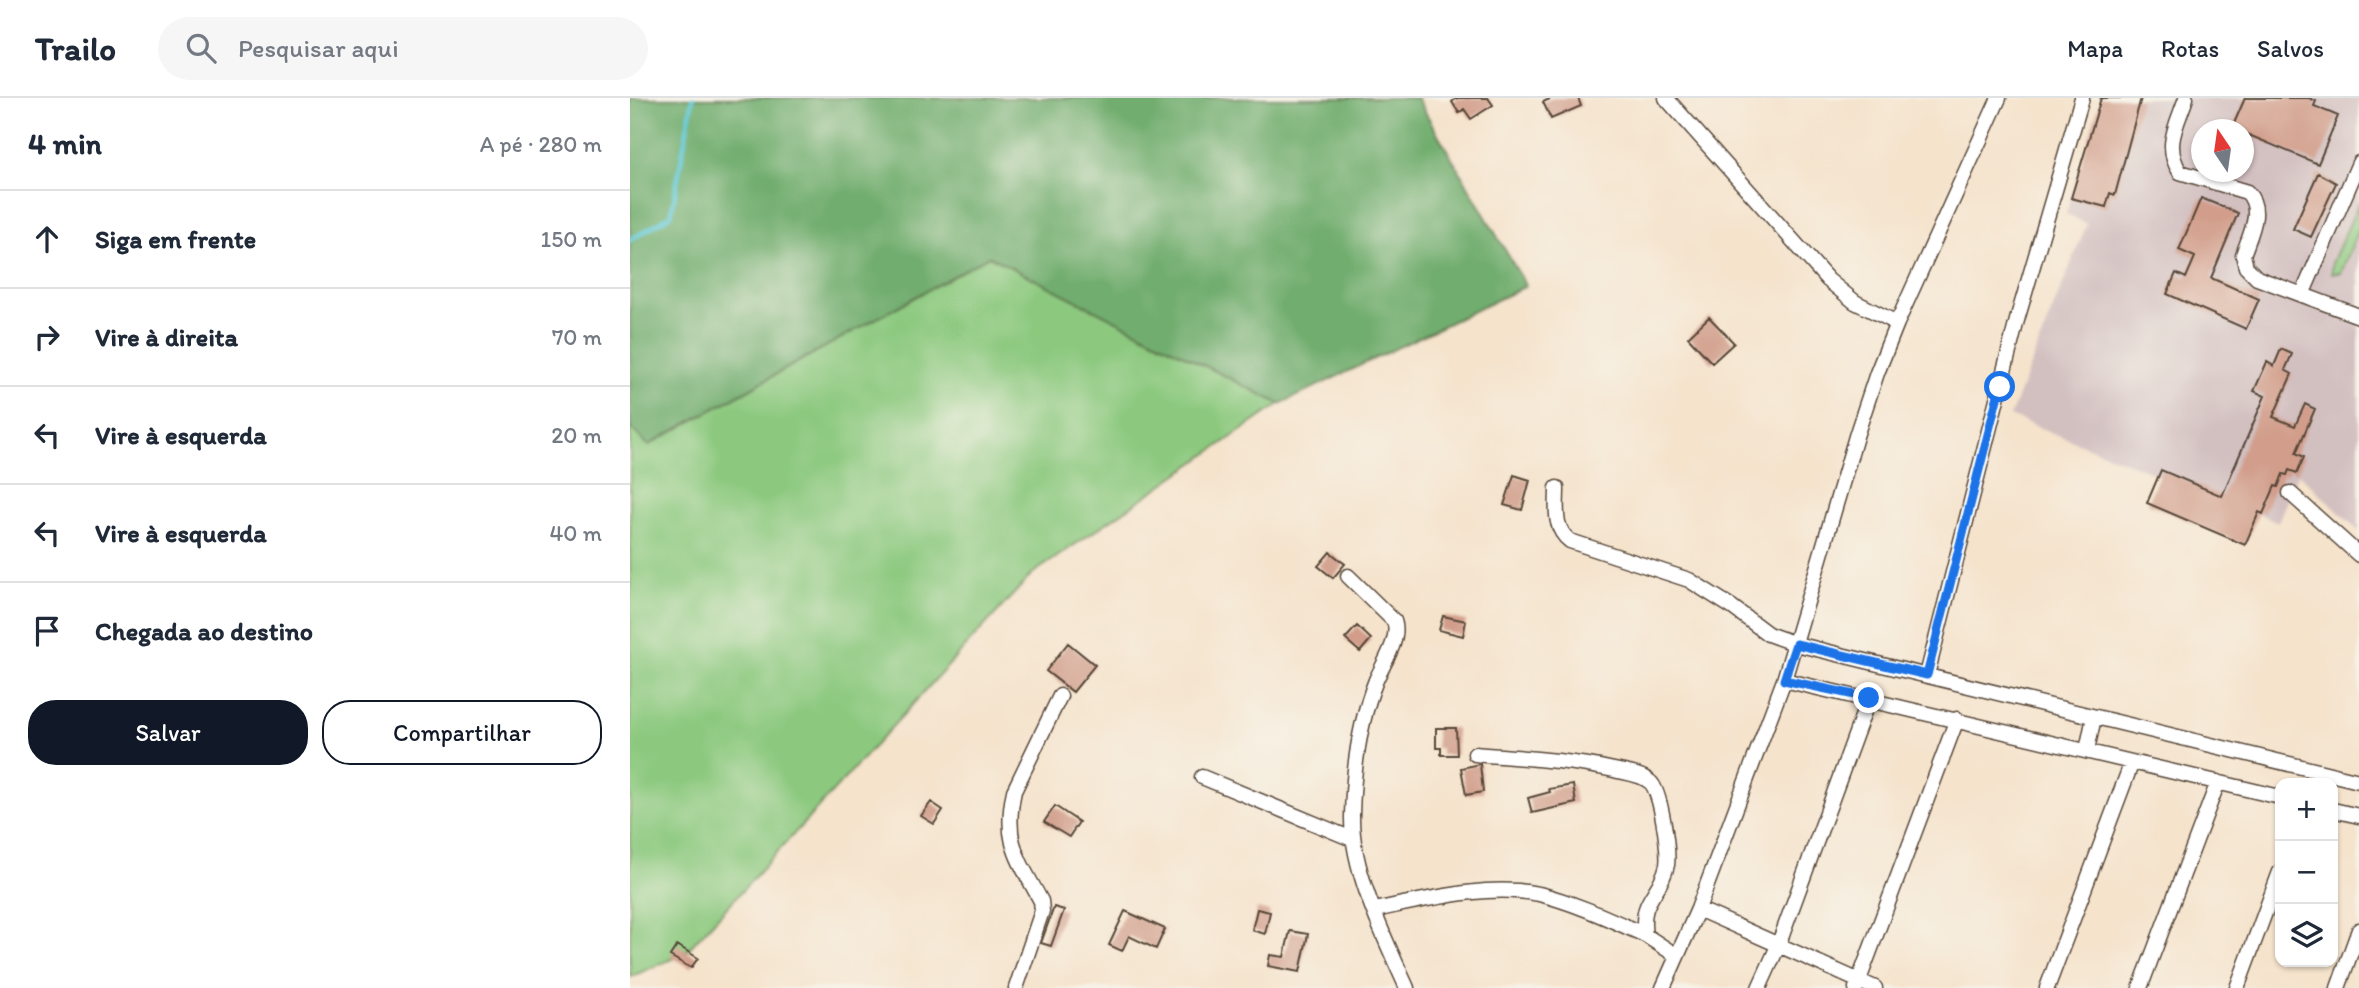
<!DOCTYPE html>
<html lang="pt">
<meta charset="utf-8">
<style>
:root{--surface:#fff;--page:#f6f6f7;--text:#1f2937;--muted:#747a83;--line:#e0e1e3;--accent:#111827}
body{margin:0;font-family:Itim,sans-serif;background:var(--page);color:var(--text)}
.controls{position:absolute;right:21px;bottom:21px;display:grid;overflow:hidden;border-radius:14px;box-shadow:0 2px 5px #0004}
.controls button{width:63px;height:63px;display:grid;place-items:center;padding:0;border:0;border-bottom:2px solid var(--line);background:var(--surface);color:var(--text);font:35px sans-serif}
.compass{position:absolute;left:1561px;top:21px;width:63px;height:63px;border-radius:50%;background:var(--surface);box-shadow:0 2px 5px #0004;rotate:347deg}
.stop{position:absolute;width:21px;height:21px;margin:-16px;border:5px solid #1a73e8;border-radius:50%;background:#fff}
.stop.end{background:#1a73e8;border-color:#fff;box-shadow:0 2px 7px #0008}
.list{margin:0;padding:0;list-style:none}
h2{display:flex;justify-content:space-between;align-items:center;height:91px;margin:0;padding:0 28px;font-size:30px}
h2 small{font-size:23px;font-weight:400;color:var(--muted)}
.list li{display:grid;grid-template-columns:46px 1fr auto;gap:21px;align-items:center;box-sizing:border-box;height:98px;padding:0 28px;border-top:2px solid var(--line)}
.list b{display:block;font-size:26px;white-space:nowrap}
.list em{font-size:23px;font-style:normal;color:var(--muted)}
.actions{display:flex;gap:14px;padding:21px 28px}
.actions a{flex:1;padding:16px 0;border:2px solid var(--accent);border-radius:28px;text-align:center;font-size:24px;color:var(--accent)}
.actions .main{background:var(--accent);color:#fff}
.icon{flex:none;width:38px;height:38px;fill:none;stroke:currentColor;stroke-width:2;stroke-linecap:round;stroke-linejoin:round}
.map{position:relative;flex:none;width:1729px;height:890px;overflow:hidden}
header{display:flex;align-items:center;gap:42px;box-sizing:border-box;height:98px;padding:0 35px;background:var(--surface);border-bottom:2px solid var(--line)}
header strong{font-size:33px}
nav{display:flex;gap:38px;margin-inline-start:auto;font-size:24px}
.search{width:490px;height:63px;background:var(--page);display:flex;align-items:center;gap:18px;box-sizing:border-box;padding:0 24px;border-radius:38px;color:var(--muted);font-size:26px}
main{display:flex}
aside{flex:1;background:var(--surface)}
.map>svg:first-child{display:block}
.industrial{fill:#d2bfc0;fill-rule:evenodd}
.green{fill:#8cc97f;stroke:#647a4e;stroke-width:2}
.forest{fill:#71ad6e;stroke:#566c46;stroke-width:2}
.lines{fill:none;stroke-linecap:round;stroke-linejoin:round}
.stream{stroke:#5ec9d7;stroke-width:4.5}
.building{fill:#d29e8b}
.minor-casing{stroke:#574638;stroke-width:17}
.minor{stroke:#fff;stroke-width:14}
.route{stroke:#1a73e8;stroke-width:9}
</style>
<header>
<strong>Trailo</strong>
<div class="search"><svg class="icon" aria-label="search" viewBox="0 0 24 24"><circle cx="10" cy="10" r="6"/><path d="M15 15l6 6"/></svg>Pesquisar aqui</div>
<nav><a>Mapa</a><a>Rotas</a><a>Salvos</a></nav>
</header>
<main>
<aside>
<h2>4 min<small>A pé · 280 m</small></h2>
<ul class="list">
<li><svg class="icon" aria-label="ahead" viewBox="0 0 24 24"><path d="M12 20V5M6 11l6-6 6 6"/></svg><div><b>Siga em frente</b></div><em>150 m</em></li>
<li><svg class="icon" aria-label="right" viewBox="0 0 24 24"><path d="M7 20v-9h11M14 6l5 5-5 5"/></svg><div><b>Vire à direita</b></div><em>70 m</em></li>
<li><svg class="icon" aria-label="left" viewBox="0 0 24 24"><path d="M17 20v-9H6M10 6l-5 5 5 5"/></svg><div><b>Vire à esquerda</b></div><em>20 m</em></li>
<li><svg class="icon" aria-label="left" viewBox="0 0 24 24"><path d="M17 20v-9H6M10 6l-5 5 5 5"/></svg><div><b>Vire à esquerda</b></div><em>40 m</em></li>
<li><svg class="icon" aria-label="arrive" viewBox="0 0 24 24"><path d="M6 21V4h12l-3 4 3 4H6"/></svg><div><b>Chegada ao destino</b></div></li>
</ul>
<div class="actions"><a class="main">Salvar</a><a>Compartilhar</a></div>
</aside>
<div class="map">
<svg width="1729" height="890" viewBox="0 0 1729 890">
<rect width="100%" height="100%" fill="#f7f3e8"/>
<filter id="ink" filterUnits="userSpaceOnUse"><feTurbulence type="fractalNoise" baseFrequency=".0143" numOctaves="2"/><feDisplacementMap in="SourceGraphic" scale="14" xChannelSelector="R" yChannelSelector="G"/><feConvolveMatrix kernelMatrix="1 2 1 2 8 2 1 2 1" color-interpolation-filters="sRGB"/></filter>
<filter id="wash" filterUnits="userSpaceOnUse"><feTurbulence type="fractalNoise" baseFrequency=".00686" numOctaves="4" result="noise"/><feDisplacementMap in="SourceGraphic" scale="28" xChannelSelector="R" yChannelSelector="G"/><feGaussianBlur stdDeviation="1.57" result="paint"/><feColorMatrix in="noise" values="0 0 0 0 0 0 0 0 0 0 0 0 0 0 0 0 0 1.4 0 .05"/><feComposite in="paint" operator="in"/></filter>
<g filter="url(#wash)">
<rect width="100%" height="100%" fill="#f5e3cc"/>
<path class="industrial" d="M1471 0H1729V433L1668 375 1648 424 1380 318 1457 126 1436 116ZM1572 32H1614V74H1572Z"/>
<path class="green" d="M1729 105V131L1711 175H1702V165Z
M359 158 650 306 402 476 54 856 0 879V329L19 347Z"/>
<path class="forest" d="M0 0H787L896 188 650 306 359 158 18 347 0 329Z"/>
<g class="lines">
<path class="stream" d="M0 142 41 117 63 0"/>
</g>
<g id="blocks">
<path class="building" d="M827 0H858L863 7 841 21 834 11 829 15 822 4Z
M922 0H948L951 8 921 21 913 4Z
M1471 0H1511L1485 97 1480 95 1476 109 1441 100Z
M1615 0H1679L1686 3 1684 8 1708 18 1688 66 1614 35V32L1602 30Z
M1688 75 1706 85 1681 139 1663 131Z
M1571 100 1608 115 1581 180 1629 201 1616 231 1537 196 1546 175 1556 180 1565 159 1549 152Z
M1079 219 1104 245 1082 265 1058 239Z
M1651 251 1662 256 1655 272 1662 276 1643 319 1665 328 1675 306 1685 311 1666 355 1674 359 1667 375 1659 372 1657 377 1653 376 1648 389 1645 388 1633 416 1629 414 1615 447 1517 405 1531 372 1592 398 1635 298 1624 293 1637 264 1644 268Z
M884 377 900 382 892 412 874 407Z
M700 454 715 466 703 480 688 468Z
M813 518 836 523 833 538 809 532Z
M727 528 741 541 730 554 715 541Z
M438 545 465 567 443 594 416 573Z
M806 630H826L827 657H811V650H806Z
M850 666 853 694 836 697 831 670Z
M943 687 946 705 902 715 898 700 920 694 919 691Z
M301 704 313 712 304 726 291 718Z
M425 708 449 724 439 739 414 724Z
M424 809 434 812 421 848 411 845Z
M627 811 640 814 635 836 622 832Z
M495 813 535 831 526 851 499 838 492 853 479 847Z
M660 833 678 836 670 874 638 868 640 857 654 859Z
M47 847 68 860 61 870 40 858Z"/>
</g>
</g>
<g filter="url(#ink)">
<use href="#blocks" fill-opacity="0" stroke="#574638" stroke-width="2"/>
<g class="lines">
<defs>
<path id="minor" d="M1036 0 1198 182 1225 204 1267 225
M1556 0C1547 27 1533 48 1550 74L1617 94C1634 112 1620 136 1613 157L1616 169 1627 180 1729 218
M1672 197 1729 65
M927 390C927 410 923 430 940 443L1059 482 1102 509 1138 536 1166 546 1729 683
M1660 395 1729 457
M718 478 764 523C771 540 753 566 746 582 729 625 723 673 722 718 721 772 755 841 777 890
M1297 577 1387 222 1452 0
M1154 582 1650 699
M1457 652 1464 619
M845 656C893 660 938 662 984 672 996 675 1011 676 1020 684 1031 692 1039 753 1037 767 1030 798 1009 800 1015 837L1047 858
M572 679 722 741
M1703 712 1729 718
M1068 811 1245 890
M744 812C794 802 858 785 909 796 946 805 981 822 1015 837
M386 890 412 813 411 803C388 760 373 744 384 693L430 598
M1033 890 1068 811 1154 582 1227 335 1247 275 1267 225 1369 0
M1129 890 1148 848 1239 600
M1226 890 1327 621
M1417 890 1502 664
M1510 890 1588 684
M1607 890 1650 774
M1708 890 1729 832"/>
</defs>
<use href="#minor" class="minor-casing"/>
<use href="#minor" class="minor"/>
</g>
</g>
<g class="lines" filter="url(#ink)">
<path class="route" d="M1239 600 1154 582 1166 546 1297 577 1370 289"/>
</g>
</svg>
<div class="controls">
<button>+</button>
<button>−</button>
<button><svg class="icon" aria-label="layers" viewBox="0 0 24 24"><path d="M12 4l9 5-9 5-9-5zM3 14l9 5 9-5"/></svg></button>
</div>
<svg class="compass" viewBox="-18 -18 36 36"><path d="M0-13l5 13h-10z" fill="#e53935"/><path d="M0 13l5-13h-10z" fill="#747a83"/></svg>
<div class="stop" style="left:1370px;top:289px"></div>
<div class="stop end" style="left:1239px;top:600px"></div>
</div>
</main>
